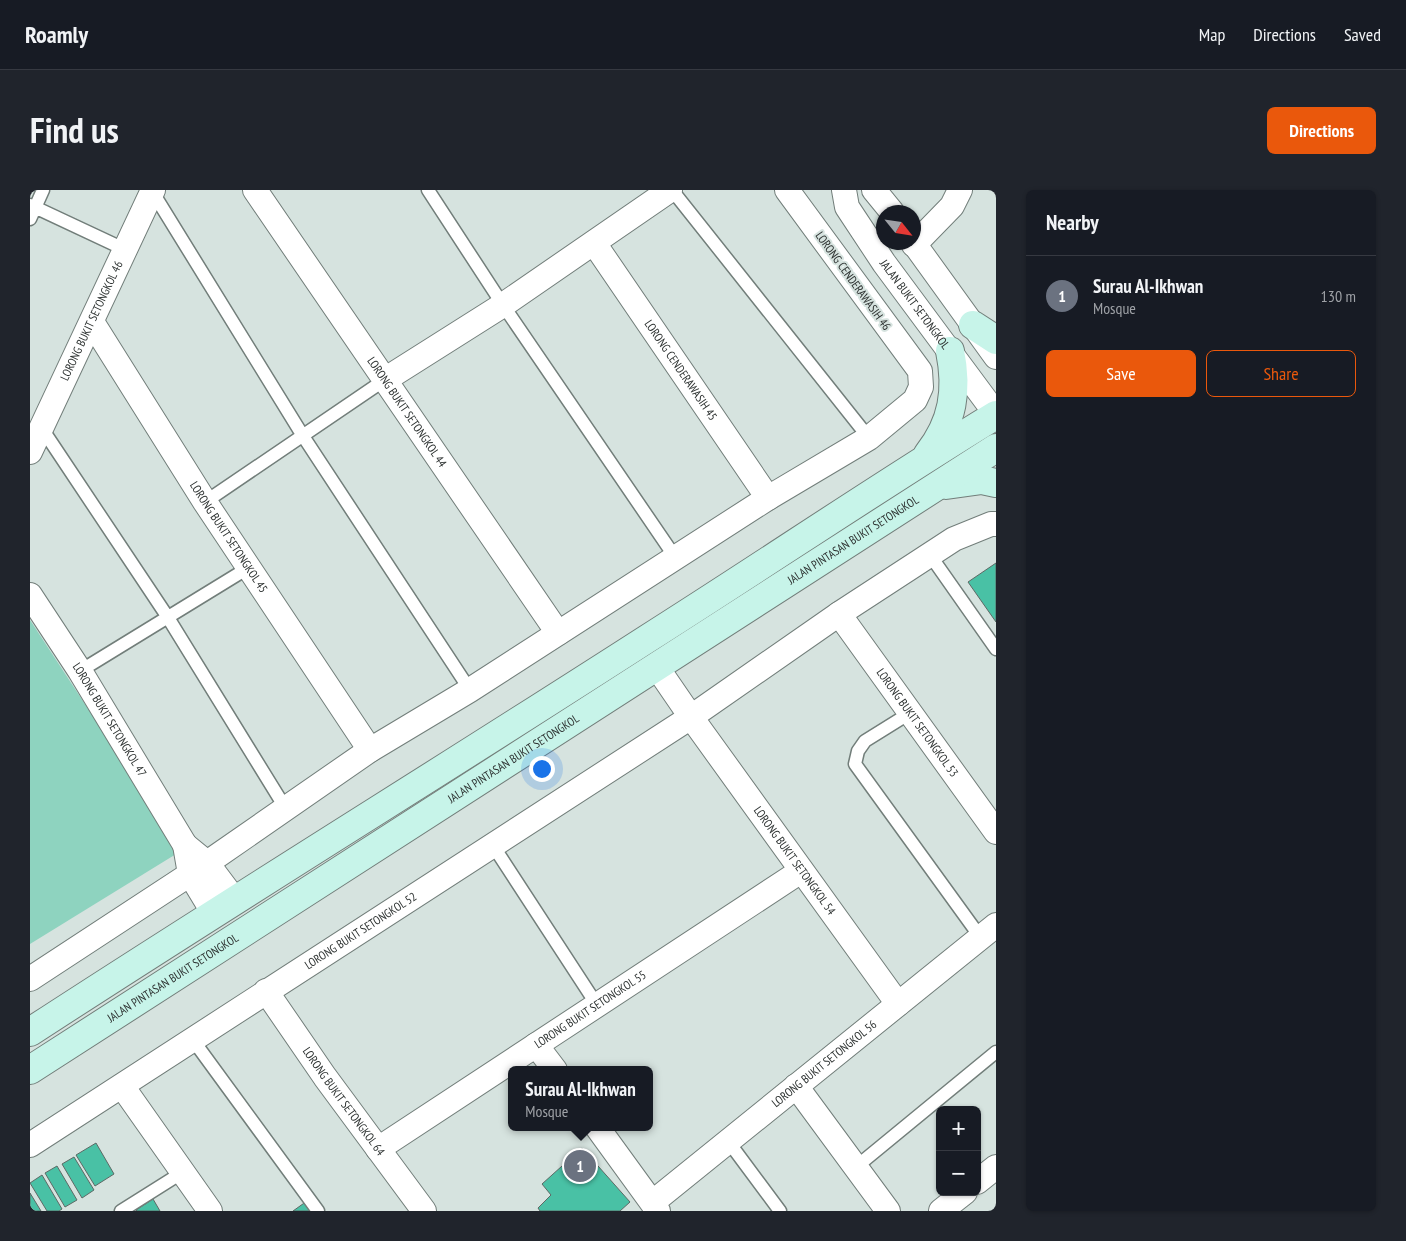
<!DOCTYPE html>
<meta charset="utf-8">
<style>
:root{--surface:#171b24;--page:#20242c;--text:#f1f3f6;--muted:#9ea1a6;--line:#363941;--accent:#ea580c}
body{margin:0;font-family:"PT Sans Narrow",sans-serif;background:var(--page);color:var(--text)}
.controls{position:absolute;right:15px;bottom:15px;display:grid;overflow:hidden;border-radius:8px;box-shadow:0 1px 4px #0004}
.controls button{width:45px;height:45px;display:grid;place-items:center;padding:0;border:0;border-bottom:1px solid var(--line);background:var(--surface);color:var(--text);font:25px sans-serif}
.compass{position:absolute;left:846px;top:15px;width:45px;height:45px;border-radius:50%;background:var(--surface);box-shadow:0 1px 4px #0004;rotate:120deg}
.you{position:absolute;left:511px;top:578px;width:18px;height:18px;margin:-12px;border:4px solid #fff;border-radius:50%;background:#1a73e8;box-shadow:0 0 0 8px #1a73e833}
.badge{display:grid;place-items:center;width:32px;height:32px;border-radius:50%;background:var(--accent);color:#fff;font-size:16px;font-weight:700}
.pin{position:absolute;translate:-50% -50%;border:2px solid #fff;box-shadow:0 1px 5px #0006}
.popup{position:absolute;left:478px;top:876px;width:145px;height:65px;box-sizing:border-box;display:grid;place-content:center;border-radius:8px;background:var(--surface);filter:drop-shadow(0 1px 4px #0005);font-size:16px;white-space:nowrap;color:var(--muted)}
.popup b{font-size:19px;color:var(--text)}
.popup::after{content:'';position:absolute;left:50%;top:100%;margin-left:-10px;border:10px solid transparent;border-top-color:var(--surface)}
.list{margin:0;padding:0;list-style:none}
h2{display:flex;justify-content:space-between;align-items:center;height:65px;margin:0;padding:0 20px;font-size:21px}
h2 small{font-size:16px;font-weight:400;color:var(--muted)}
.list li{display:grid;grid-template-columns:32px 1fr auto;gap:15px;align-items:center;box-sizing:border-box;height:80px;padding:0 20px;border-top:1px solid var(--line)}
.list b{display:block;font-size:19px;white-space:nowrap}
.list p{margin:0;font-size:16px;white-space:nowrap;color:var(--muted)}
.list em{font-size:16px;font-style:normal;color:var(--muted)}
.actions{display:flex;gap:10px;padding:15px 20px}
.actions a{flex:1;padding:11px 0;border:1px solid var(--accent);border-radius:8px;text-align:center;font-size:18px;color:var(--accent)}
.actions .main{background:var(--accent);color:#fff}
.map{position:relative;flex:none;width:966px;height:1021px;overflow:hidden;border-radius:8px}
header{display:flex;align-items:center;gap:30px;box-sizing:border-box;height:70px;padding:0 25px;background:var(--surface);border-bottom:1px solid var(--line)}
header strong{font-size:24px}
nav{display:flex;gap:28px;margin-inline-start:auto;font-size:18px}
.intro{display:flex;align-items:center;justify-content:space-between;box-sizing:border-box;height:120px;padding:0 30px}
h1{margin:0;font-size:35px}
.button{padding:12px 22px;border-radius:8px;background:var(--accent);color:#fff;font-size:18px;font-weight:700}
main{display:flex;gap:30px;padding:0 30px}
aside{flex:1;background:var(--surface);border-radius:8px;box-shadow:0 1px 4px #0004}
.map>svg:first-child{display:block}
.green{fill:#8ed3bf}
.building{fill:#49c1a5;stroke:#5d6965}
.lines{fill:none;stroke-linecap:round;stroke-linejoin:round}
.service-casing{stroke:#727e7a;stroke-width:15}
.minor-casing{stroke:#727e7a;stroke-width:26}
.secondary-casing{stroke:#727e7a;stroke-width:30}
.service{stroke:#fff;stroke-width:12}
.minor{stroke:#fff;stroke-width:24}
.secondary{stroke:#c7f4e9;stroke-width:28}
.labels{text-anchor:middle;stroke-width:4;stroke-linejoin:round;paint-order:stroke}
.street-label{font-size:12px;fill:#2e3332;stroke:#d6e3df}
</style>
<header>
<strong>Roamly</strong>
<nav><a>Map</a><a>Directions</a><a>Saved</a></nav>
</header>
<div class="intro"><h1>Find us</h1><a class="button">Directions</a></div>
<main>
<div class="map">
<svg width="966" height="1021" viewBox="0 0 966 1021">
<rect width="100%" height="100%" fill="#d6e3df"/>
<path class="green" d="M0 430 151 661 0 754Z"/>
<path class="building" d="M966 373V432L938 392Z
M66 953 84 984 65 996 46 965Z
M552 958 600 1012 590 1021H510L508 1018 521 1005 512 994Z
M44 967 64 1000 52 1008 32 974Z
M27 976 47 1010 35 1017 15 983Z
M12 985 32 1019 29 1021H17L0 993Z
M0 1003 11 1021H0Z
M123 1009 130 1021H107L106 1020Z
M277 1011 284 1021H263Z"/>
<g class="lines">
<defs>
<path id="service" d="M398 0 473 115 645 367
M642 0 839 248
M122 1 273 246 440 500
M0 15 94 59
M0 29 13 0
M11 237 137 426 256 619
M175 312 356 189
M900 365 966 459
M50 481 218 378
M880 523 835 551 828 561 825 574 951 748
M462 654 567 815
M163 850 288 1021
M698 951 750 1021
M826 977 966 862
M91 1021 153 982"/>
<g id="minor">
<path id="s1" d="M225 0 528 443"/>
<path id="s2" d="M814 0 817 17 854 73 966 224"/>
<path d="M844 0 862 22"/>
<path d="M883 52 966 167"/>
<path id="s3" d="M564 53 738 308"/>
<path d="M884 55 922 16 930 0"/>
<path id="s4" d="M62 132 175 312 340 560"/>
<path d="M356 189 473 115 640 0"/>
<path id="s5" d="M0 262 123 0"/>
<path id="s6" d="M0 405 50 481 155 655"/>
<path id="s7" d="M809 424 966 642"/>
<path id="s8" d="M626 476 661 527 868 814"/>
<path d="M183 722 160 684 155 655 177 673 204 709"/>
<path d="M0 789 177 673 340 560 440 500 738 308 839 248 885 210 891 197 890 181 757 0"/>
<path id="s9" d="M236 801 295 887 394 1021"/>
<path d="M506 855 525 880"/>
<path d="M92 896 180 1021"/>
<path d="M766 896 858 1021"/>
<path d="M567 937 628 1021"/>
<path id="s10" d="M0 955 661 527 809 424 924 349 961 334H966"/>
<path id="s11" d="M348 959 771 681"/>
<path d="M947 992 966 977"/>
<path id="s12" d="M623 1012 966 735"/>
<path d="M911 1021 935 1002"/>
</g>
<g id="secondary">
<path d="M943 135 966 150"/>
<path d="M898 264C923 232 928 200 920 161"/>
<path d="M916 295 952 290 966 293"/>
<path d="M0 842C204 709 412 581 617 449 734 375 848 297 966 225"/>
<path id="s13" d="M0 880 966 258"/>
</g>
</defs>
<use href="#service" class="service-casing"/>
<use href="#minor" class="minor-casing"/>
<use href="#secondary" class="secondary-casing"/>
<use href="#service" class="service"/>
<use href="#minor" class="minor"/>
<use href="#secondary" class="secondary"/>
</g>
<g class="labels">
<g class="street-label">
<text transform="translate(823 91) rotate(54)" y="4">LORONG CENDERAWASIH 46</text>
<text dy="4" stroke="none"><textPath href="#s2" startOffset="136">JALAN BUKIT SETONGKOL</textPath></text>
<text dy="4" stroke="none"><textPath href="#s5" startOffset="145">LORONG BUKIT SETONGKOL 46</textPath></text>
<text dy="4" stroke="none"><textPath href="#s3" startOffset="154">LORONG CENDERAWASIH 45</textPath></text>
<text dy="4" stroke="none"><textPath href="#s1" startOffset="269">LORONG BUKIT SETONGKOL 44</textPath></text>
<text dy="4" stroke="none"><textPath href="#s4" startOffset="255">LORONG BUKIT SETONGKOL 45</textPath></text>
<text dy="4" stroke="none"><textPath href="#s13" startOffset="979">JALAN PINTASAN BUKIT SETONGKOL</textPath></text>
<text dy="4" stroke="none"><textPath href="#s6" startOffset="148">LORONG BUKIT SETONGKOL 47</textPath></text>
<text dy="4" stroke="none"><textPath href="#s7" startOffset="134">LORONG BUKIT SETONGKOL 53</textPath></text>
<text dy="4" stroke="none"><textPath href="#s13" startOffset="575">JALAN PINTASAN BUKIT SETONGKOL</textPath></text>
<text dy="4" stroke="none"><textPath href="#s8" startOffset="239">LORONG BUKIT SETONGKOL 54</textPath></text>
<text dy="4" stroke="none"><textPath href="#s10" startOffset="394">LORONG BUKIT SETONGKOL 52</textPath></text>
<text dy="4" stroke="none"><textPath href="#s13" startOffset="170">JALAN PINTASAN BUKIT SETONGKOL</textPath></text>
<text dy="4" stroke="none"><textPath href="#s11" startOffset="254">LORONG BUKIT SETONGKOL 55</textPath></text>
<text dy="4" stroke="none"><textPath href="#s12" startOffset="220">LORONG BUKIT SETONGKOL 56</textPath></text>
<text dy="4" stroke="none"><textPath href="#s9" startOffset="135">LORONG BUKIT SETONGKOL 64</textPath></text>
</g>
</g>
</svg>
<div class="controls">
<button>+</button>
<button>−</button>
</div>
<svg class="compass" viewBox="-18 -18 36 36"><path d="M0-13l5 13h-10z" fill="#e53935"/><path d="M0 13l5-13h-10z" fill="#9ea1a6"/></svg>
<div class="you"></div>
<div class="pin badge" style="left:550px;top:976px;background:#6b7280">1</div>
<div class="popup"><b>Surau Al-Ikhwan</b>Mosque</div>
</div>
<aside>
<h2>Nearby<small></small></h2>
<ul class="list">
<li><span class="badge" style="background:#6b7280">1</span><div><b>Surau Al-Ikhwan</b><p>Mosque</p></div><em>130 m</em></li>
</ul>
<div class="actions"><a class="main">Save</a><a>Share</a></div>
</aside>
</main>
